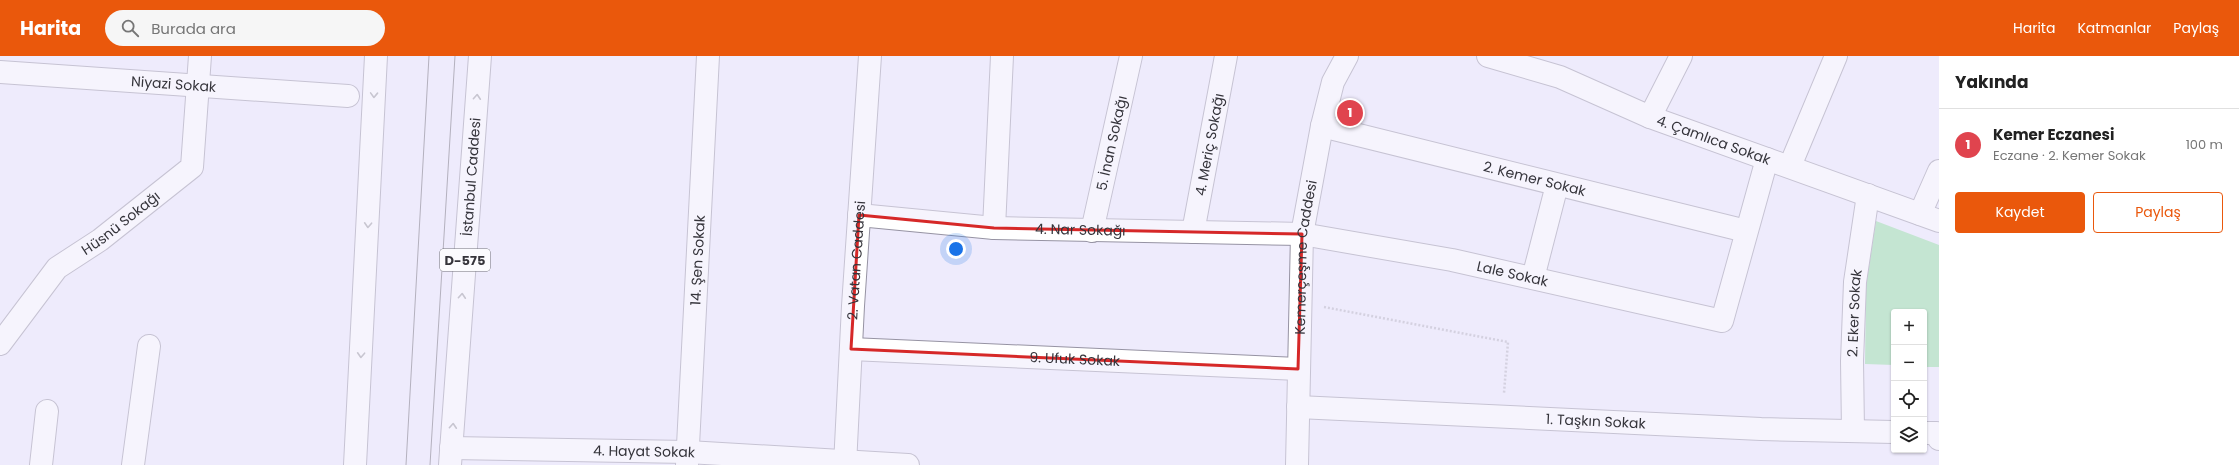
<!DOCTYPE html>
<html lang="tr">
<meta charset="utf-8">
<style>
:root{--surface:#fff;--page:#f6f6f6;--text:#222;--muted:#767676;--line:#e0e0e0;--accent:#ea580c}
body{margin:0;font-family:Poppins,sans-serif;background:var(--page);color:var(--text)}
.controls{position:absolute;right:12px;bottom:12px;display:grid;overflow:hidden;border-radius:4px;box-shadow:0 1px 3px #0004}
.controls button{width:36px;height:36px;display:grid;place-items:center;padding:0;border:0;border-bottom:1px solid var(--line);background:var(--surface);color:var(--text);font:20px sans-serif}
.you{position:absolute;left:956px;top:193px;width:14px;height:14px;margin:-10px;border:3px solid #fff;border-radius:50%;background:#1a73e8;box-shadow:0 0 0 6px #1a73e833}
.badge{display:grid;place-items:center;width:26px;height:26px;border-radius:50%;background:var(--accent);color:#fff;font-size:13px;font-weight:700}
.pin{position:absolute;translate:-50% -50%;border:2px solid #fff;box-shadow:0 1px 4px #0006}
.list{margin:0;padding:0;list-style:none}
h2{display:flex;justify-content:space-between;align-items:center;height:52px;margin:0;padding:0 16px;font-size:17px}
h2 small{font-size:13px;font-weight:400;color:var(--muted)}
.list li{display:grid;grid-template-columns:26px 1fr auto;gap:12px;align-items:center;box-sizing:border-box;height:72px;padding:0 16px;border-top:1px solid var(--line)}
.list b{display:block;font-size:15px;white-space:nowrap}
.list p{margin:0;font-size:13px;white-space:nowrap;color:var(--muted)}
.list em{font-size:13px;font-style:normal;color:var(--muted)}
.actions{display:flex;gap:8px;padding:12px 16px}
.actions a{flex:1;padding:9px 0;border:1px solid var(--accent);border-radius:4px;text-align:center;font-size:14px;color:var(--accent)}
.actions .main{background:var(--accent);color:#fff}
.icon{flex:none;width:22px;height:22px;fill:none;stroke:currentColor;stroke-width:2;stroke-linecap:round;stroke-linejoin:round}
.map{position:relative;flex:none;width:1939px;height:409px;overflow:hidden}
header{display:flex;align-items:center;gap:24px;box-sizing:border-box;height:56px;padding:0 20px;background:var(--accent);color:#fff}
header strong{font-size:19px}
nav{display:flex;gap:22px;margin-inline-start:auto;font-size:14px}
.search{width:280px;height:36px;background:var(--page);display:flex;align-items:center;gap:10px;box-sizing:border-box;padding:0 14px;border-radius:22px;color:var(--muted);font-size:15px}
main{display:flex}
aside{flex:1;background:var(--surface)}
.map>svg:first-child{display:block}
.green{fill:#90dd9f}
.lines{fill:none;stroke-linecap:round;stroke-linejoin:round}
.minor-casing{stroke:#9693a3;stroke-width:24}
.secondary-casing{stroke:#9693a3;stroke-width:24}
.trunk-casing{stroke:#9693a3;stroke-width:24}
.path{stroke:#b3b1bf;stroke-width:2.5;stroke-dasharray:2 2;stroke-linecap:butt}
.minor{stroke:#fff;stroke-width:22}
.secondary{stroke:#fff;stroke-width:22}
.trunk{stroke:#fff;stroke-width:22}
.tram{stroke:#6c6a74;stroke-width:1}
.oneway{stroke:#9a9a9d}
.marked{fill:none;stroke:#d62828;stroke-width:3;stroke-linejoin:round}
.labels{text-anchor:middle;stroke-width:3;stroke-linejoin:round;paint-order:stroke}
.shield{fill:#fbfbfe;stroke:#707076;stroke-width:1}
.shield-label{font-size:13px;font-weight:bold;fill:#35343b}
.street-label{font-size:14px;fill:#35343b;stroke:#fbfbfe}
</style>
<header>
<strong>Harita</strong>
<div class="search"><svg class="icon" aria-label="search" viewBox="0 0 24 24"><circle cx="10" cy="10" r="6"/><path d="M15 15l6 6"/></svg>Burada ara</div>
<nav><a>Harita</a><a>Katmanlar</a><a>Paylaş</a></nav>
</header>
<main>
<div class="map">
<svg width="1939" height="409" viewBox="0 0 1939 409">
<rect width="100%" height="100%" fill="#eeebfc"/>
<path class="green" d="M1876 165 1939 189V311H1924V256H1894V309L1865 308 1866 230Z"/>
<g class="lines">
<defs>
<g id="minor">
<path id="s1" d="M1488 0 1560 21 1650 61 1939 165"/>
<path id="s2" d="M0 16 348 40"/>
<path d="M1650 61 1681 0"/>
<path id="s3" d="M1322 70 1746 175"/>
<path d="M1790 110 1836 0"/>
<path d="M1920 158 1939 115"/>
<path id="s4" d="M859 159 994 172 1302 178 1452 204 1722 265 1767 103"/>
<path d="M994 172 1002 0"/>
<path id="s5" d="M1092 175 1131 0"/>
<path id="s6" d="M1193 176 1226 0"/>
<path d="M1533 222 1557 129"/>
<path id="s7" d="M0 288 57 212 100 184 192 111 200 0"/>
<path id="s8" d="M851 293 1298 313"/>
<path id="s9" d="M1298 351 1761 373 1894 376"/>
<path id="s10" d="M1853 375 1852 305 1855 226 1868 139"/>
<path d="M1924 377H1937L1939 383"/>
<path id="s11" d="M451 392 688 396 908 409"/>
<path d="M41 409 47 355"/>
<path d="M133 409 149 290"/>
<path id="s12" d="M687 409 708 0"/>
<path id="s13" d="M845 409 853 250 870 0"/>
</g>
<g id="secondary">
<path id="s14" d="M1297 409 1302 178 1322 70 1333 26 1347 0"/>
</g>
<g id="trunk">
<path d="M355 409 376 0"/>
<path id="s15" d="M450 409 480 0"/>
</g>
</defs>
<use href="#minor" class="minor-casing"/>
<use href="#secondary" class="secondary-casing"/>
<use href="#trunk" class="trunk-casing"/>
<path class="path" d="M1324 251 1508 286 1504 337"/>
<use href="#minor" class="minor"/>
<use href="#secondary" class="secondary"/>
<use href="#trunk" class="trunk"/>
<path class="tram" d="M406 409 429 0
M430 409 455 0"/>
</g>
<defs><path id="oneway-chevron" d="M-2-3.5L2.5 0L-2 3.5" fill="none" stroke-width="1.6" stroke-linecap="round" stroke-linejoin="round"/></defs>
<g class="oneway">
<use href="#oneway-chevron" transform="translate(374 39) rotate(92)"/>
<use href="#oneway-chevron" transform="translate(477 41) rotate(-86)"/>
<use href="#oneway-chevron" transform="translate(368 169) rotate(93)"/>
<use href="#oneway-chevron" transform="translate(462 240) rotate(-86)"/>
<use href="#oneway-chevron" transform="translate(361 299) rotate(93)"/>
<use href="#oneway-chevron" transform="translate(453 370) rotate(-86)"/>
</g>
<path d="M0 0H1939V409H0ZM859 159 994 172 1302 178 1298 313 851 293Z" fill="#eeebfc" fill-opacity=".55" fill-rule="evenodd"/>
<path class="marked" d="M859 159 994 172 1302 178 1298 313 851 293Z"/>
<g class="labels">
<rect class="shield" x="440" y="193" width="50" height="22" rx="3"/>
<g class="shield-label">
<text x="465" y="209">D-575</text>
</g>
<g class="street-label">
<text dy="5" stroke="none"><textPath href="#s2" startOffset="174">Niyazi Sokak</textPath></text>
<text dy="5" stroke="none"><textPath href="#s1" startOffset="241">4. Çamlıca Sokak</textPath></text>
<text dy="5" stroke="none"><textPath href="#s5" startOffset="90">5. İnan Sokağı</textPath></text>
<text dy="5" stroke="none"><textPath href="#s6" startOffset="89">4. Meriç Sokağı</textPath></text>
<text dy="5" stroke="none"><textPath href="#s15" startOffset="289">İstanbul Caddesi</textPath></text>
<text dy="5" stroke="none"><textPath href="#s3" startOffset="219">2. Kemer Sokak</textPath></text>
<text dy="5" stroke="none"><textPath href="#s7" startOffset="173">Hüsnü Sokağı</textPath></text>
<text dy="5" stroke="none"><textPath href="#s4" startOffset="222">4. Nar Sokağı</textPath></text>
<text dy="5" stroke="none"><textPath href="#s14" startOffset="208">Kemerçeşme Caddesi</textPath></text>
<text dy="5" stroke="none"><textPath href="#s12" startOffset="205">14. Şen Sokak</textPath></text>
<text dy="5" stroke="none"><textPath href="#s13" startOffset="205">2. Vatan Caddesi</textPath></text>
<text dy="5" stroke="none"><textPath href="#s4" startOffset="658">Lale Sokak</textPath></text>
<text dy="5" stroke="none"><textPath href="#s10" startOffset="118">2. Eker Sokak</textPath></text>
<text dy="5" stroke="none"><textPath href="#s8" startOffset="224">9. Ufuk Sokak</textPath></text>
<text dy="5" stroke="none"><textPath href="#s9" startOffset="298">1. Taşkın Sokak</textPath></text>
<text dy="5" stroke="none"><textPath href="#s11" startOffset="193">4. Hayat Sokak</textPath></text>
</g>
</g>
</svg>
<div class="controls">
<button>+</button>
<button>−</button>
<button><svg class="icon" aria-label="locate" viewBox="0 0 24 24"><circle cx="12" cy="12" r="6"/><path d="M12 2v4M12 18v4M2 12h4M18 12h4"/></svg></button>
<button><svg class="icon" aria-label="layers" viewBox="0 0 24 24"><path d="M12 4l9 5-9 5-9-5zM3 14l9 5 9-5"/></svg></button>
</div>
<div class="you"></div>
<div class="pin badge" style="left:1350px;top:57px;background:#e0444e">1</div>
</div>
<aside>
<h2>Yakında<small></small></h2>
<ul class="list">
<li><span class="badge" style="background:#e0444e">1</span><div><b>Kemer Eczanesi</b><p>Eczane · 2. Kemer Sokak</p></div><em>100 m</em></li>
</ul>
<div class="actions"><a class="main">Kaydet</a><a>Paylaş</a></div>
</aside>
</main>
